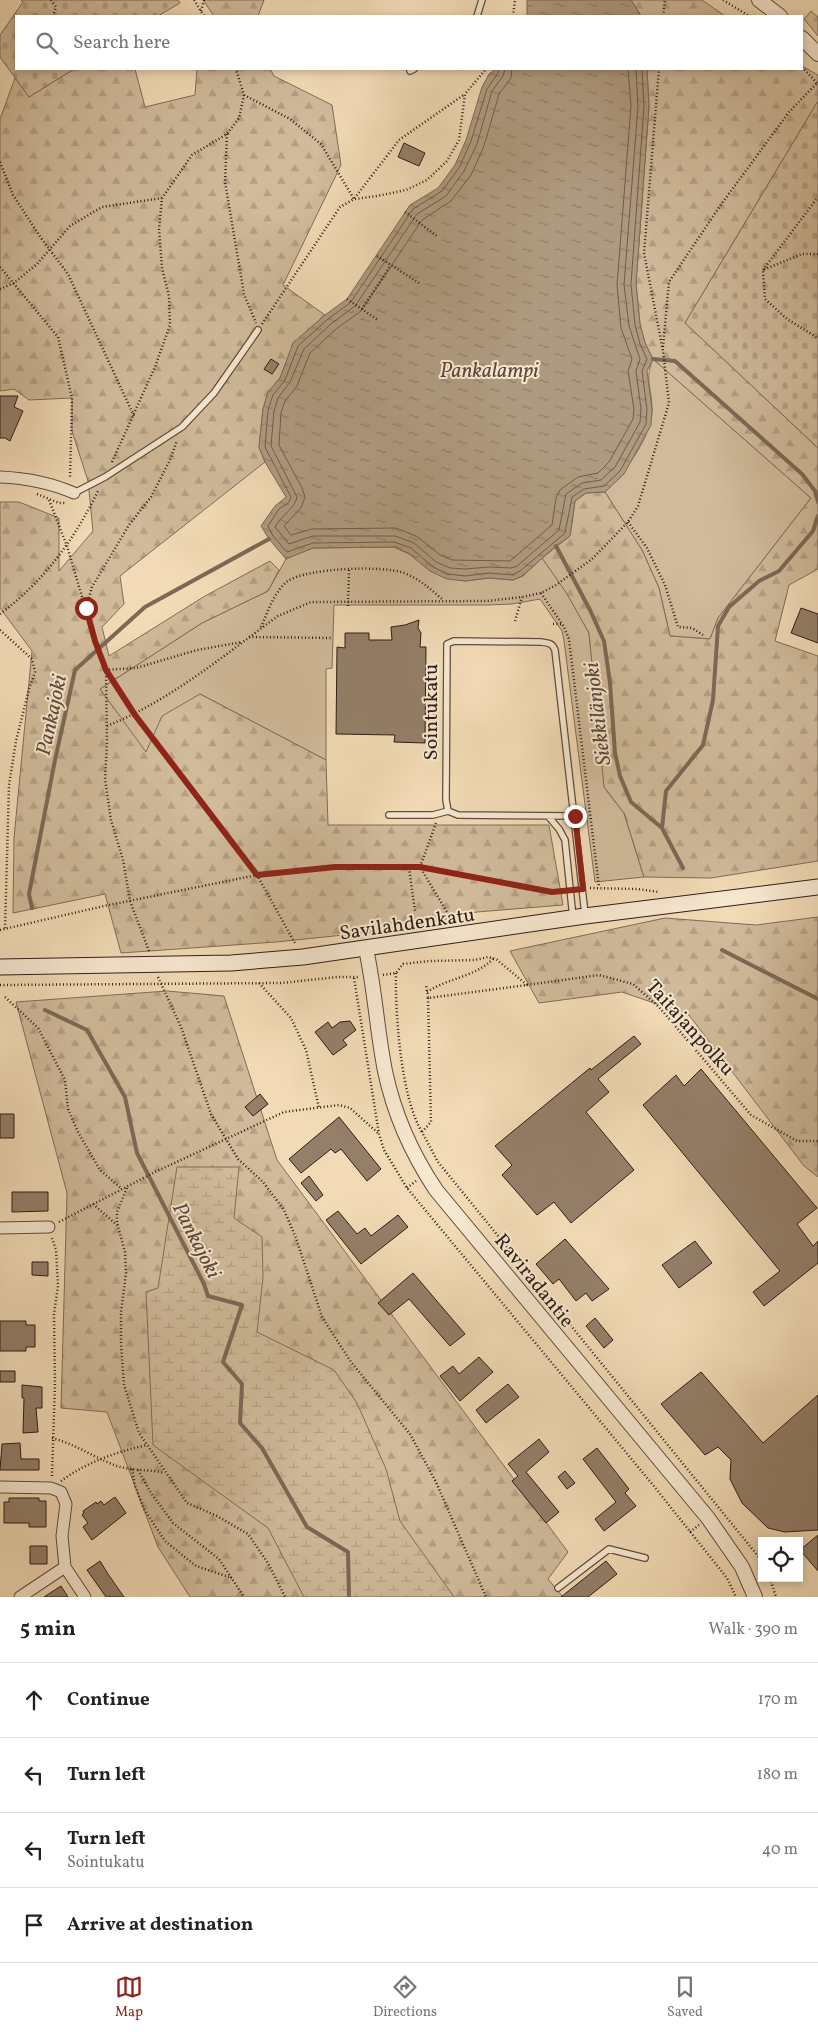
<!DOCTYPE html>
<meta charset="utf-8">
<style>
:root{--surface:#fff;--page:#f6f6f6;--text:#222;--muted:#767676;--line:#e0e0e0;--accent:#8f2418}
body{margin:0;font-family:Vollkorn,serif;background:var(--page);color:var(--text)}
.controls{position:absolute;right:15px;bottom:15px;display:grid;overflow:hidden;border-radius:0px;box-shadow:0 2px 8px #0003}
.controls button{width:45px;height:45px;display:grid;place-items:center;padding:0;border:0;border-bottom:1px solid var(--line);background:var(--surface);color:var(--text);font:25px sans-serif}
.stop{position:absolute;width:15px;height:15px;margin:-11px;border:4px solid #8f2418;border-radius:50%;background:#fff}
.stop.end{background:#8f2418;border-color:#fff;box-shadow:0 1px 5px #0008}
.list{margin:0;padding:0;list-style:none}
h2{display:flex;justify-content:space-between;align-items:center;height:65px;margin:0;padding:0 20px;font-size:21px}
h2 small{font-size:16px;font-weight:400;color:var(--muted)}
.list li{display:grid;grid-template-columns:32px 1fr auto;gap:15px;align-items:center;box-sizing:border-box;height:75px;padding:0 20px;border-top:1px solid var(--line)}
.list b{display:block;font-size:19px;white-space:nowrap}
.list p{margin:0;font-size:16px;white-space:nowrap;color:var(--muted)}
.list em{font-size:16px;font-style:normal;color:var(--muted)}
.icon{flex:none;width:28px;height:28px;fill:none;stroke:currentColor;stroke-width:2;stroke-linecap:round;stroke-linejoin:round}
.map{position:relative;flex:none;width:818px;height:1597px;overflow:hidden}
.search{position:absolute;background:var(--surface);box-shadow:0 2px 8px #0003;left:15px;right:15px;top:15px;height:55px;display:flex;align-items:center;gap:12px;box-sizing:border-box;padding:0 18px;border-radius:0px;color:var(--muted);font-size:19px}
.sheet{height:365px;background:var(--surface)}
nav{display:flex;justify-content:space-around;align-items:center;box-sizing:border-box;height:70px;border-top:1px solid var(--line);background:var(--surface);font-size:14px;color:var(--muted)}
nav a{display:grid;justify-items:center;gap:2px}
nav .on{color:var(--accent)}
.map>svg:first-child{display:block}
.green{fill:#d0ba9a;stroke:#806c58}
.forest{fill:url(#forest-firs);stroke:#806c58}
.wetland{fill:url(#wetland-marsh);stroke:#806c58}
.cemetery{fill:url(#cemetery-stones);stroke:#806c58}
.water{fill:url(#water-ripples);stroke:#7c6855}
.lines{fill:none;stroke-linecap:round;stroke-linejoin:round}
.shore{stroke:#6f5c4a;stroke-width:1}
.stream{stroke:#7c6855;stroke-width:4}
.building{fill:#947f69;stroke:#2f1d16}
.service-casing{stroke:#604c3e;stroke-width:8}
.minor-casing{stroke:#604c3e;stroke-width:13}
.tertiary-casing{stroke:#604c3e;stroke-width:16}
.secondary-casing{stroke:#2f1d16;stroke-width:17}
.path{stroke:#2f1d16;stroke-width:2.5;stroke-dasharray:1 2.5;stroke-linecap:butt}
.service{stroke:#f6e7cf;stroke-width:5.5}
.minor{stroke:#f6e7cf;stroke-width:11}
.tertiary{stroke:#f6e7cf;stroke-width:14}
.secondary{stroke:#f6e7cf;stroke-width:15}
.route{stroke:#8f2418;stroke-width:6}
.labels{text-anchor:middle;stroke-width:4;stroke-linejoin:round;paint-order:stroke}
.street-label{font-size:20px;fill:#2f1d16;stroke:#f6e7cf}
.water-label{font-size:21px;font-style:italic;fill:#5c493b;stroke:#f6e7cf}
</style>
<div class="map">
<svg width="818" height="1597" viewBox="0 0 818 1597">
<defs>
<pattern id="forest-firs" width="22" height="20" patternUnits="userSpaceOnUse" patternTransform="scale(1.25)"><rect width="22" height="20" fill="#d0ba9a"/><path d="M5 1l3.5 6h-7zM16 11l3.5 6h-7z" fill="#b39f84"/></pattern>
<pattern id="wetland-marsh" width="20" height="14" patternUnits="userSpaceOnUse" patternTransform="scale(1.25)"><rect width="20" height="14" fill="#d0ba9a"/><path d="M1 5h8M5 5V1M11 12h8M15 12V8" fill="none" stroke="#b39f84"/></pattern>
<pattern id="cemetery-stones" width="16" height="16" patternUnits="userSpaceOnUse" patternTransform="scale(1.25)"><rect width="16" height="16" fill="#d0ba9a"/><path d="M2 7V4a2 2 0 0 1 4 0v3zM10 15v-3a2 2 0 0 1 4 0v3z" fill="#b39f84"/></pattern>
<pattern id="water-ripples" width="26" height="14" patternUnits="userSpaceOnUse" patternTransform="scale(1.25)"><rect width="26" height="14" fill="#af9a7f"/><path d="M2 4q2-2 4 0t4 0M15 11q2-2 4 0t4 0" fill="none" stroke="#8f7d67"/></pattern>
</defs>
<rect width="100%" height="100%" fill="#f1dab5"/>
<filter id="stains"><feTurbulence type="fractalNoise" baseFrequency=".004" numOctaves="4"/><feColorMatrix values="0 0 0 0 .2 0 0 0 0 .09 0 0 0 0 .02 0 0 0 .5 -.17"/></filter>
<radialGradient id="worn" r=".72"><stop offset=".6" stop-color="#630" stop-opacity="0"/><stop offset="1" stop-color="#630" stop-opacity=".3"/></radialGradient>
<path class="green" d="M653 359 811 498 718 618 710 639 670 636 659 588 642 550 605 492C624 474 653 435 652 409 652 389 644 379 653 359Z
M394 547 411 555 430 571 465 581 489 578 513 580 523 576 542 558 564 588 589 633 606 790 624 813 644 877 595 882 564 641 562 631 540 599 512 604 488 605H334L332 668 326 669V760L200 694 146 753 100 689 202 623 268 591 286 559 299 553 313 548Z"/>
<path class="forest" d="M203 0H264L258 16H214Z
M631 0H702L725 16H641Z
M811 11 818 17V36L804 19Z
M802 66 818 75V101L685 323 818 448V569L789 585 775 641 818 656V861L711 878 644 877 624 813 604 787 589 633 567 594 542 558 570 536 575 501 586 493 605 492 642 550 659 588 670 636 710 639 718 618 811 498 653 359 645 343 640 324 636 284 649 106 647 69H802Z
M74 69H135L145 107 195 95 197 69H270L274 76 332 105 341 165 283 285 325 315 294 343 280 378 268 392 263 409 259 447 265 462 120 576 124 604 102 627 109 656 205 596 270 561 279 570 268 591 202 623 100 689 146 752 162 716 200 694 326 760 328 825H549L563 905 477 912 402 929 276 942 121 953 105 894 13 913 14 838 32 651 0 608V502H19L59 518V571L93 531 88 481 72 431V398L29 400 14 389 0 391V119L15 78 29 97Z
M818 917V1177L804 1166 689 1015 622 992 539 1003 510 951 665 918 756 925Z
M167 991 224 996 277 1160 568 1552 548 1579 563 1597H190L158 1547 107 1412 61 1408 67 1193 16 1002Z"/>
<path class="wetland" d="M177 1167H239L234 1218 262 1237 263 1277 257 1332 334 1370 357 1403 386 1469 400 1521 454 1597H304L268 1528 153 1445 146 1292 158 1288Z"/>
<path class="cemetery" d="M21 0H178L180 3 158 16H16V69H74L29 97 0 57V35L23 2Z
M818 101V448L685 323Z"/>
<path class="water" d="M527 0H631L641 16H527Z
M496 69H647L649 106 636 284 640 324 645 343 653 359 647 371 652 409 651 425 624 474 605 492 586 493 575 501 570 536 556 546 522 576 513 580 489 578 465 581 447 579 430 571 408 553 394 547 313 548 286 559 269 539 261 526 275 506 286 497 265 462 259 447 263 409 268 392 280 378 293 343 325 315 347 299 410 205 438 188 455 165 466 140 482 87 489 74Z"/>
<g class="lines">
<path class="shore" d="M499 69 498 73 487 89 471 141 459 168 442 191 413 209 351 302 328 319 298 346 285 380 273 395 268 410 265 447 291 497 289 502 279 509 268 526 273 536 287 552 313 543 394 542 411 548 433 567 448 574 465 576 489 573 512 575 520 571 565 533 572 497 584 489 604 486 620 471 646 424 647 409 642 371 647 359 640 344 635 325 631 284 644 106 642 69
M505 69 503 76 492 91 477 144 464 171 446 196 417 214 355 306 332 323 304 349 290 382 278 398 274 411 271 446 297 497C295 508 281 516 275 527L289 544 313 536H395L414 543 436 562 450 568 465 569 489 567 511 568 517 566 559 530 566 494 582 483 601 480 615 467 640 422 641 409 636 371 640 359 629 326 624 285 638 106 636 69
M512 69 511 78 499 94 484 146 471 175 451 201 422 220 361 311 336 329 310 353 297 386 285 401 281 413 279 445 302 488 305 497 301 508 284 526 291 535 312 529 396 528 418 537 440 555 452 560 510 561 552 525 556 498 560 490 578 477 598 473 609 462 633 419 634 409 628 371 632 359 621 328 617 285 631 106 628 69"/>
<path class="stream" d="M653 359 675 361 802 474 815 491 818 502
M556 546 590 610 604 641 610 683 615 753 620 776 631 802 662 828 683 868
M662 828 666 791 703 745 713 700 718 626 729 607 759 581 779 571 813 531 818 516
M32 908 29 894 55 760 75 670 145 607 269 539
M722 950 818 999
M45 1010 87 1030 125 1097 137 1153 204 1284 208 1296 242 1305 223 1362 242 1384 240 1423 262 1448 307 1527 348 1552 349 1597"/>
</g>
<path class="building" d="M404 143 425 153 419 166 398 157Z
M271 359 279 364 272 374 264 369Z
M0 396H18L14 407 23 411 10 441 5 438H0Z
M801 608 818 614V643L791 633Z
M419 620 418 628 421 633 420 647H426L425 743 394 742 395 735 336 734 337 647 345 648V633H369V640H392L391 627 405 625Z
M350 1021 356 1030 343 1040 347 1045 333 1055 315 1032 328 1022 332 1028 340 1022Z
M634 1036 641 1044 598 1079 609 1092 586 1112 634 1170 571 1223 554 1202 537 1215 502 1175 512 1165 495 1146 590 1068 591 1070Z
M701 1069 817 1208 797 1224 813 1246 818 1241V1263L764 1306 753 1292 780 1271 643 1105 676 1075 684 1086Z
M260 1094 268 1104 253 1116 245 1107Z
M0 1114H14V1138H0Z
M339 1117 381 1169 367 1181 341 1149 335 1153 331 1149 301 1173 289 1159Z
M309 1176 323 1195 316 1201 301 1183Z
M12 1192H48V1211L12 1212Z
M338 1211 357 1234 365 1228 371 1236 398 1215 408 1227 361 1264 326 1220Z
M565 1239 609 1289 592 1301 586 1293 576 1301 559 1279 553 1284 536 1264Z
M695 1241 712 1263 679 1288 662 1265Z
M32 1262H48V1276L32 1275Z
M413 1273 465 1334 450 1346 409 1299 389 1315 378 1303Z
M595 1318 613 1340 604 1348 586 1326Z
M0 1321H26V1325H35V1347H26V1351H0Z
M479 1357 493 1372 460 1401 440 1376 453 1366 459 1374Z
M0 1371H15V1382H0Z
M701 1372 763 1443 818 1395V1530L785 1532 768 1528 742 1503 730 1479 731 1460 718 1447 705 1455 661 1404Z
M508 1384 519 1397 486 1423 476 1410Z
M22 1385 42 1387V1408H36L38 1432 23 1433 24 1398H22Z
M539 1439 549 1452 526 1472 559 1512 546 1523 512 1481 518 1476 508 1464Z
M20 1443 21 1459H39V1470H0L2 1444Z
M597 1448 629 1489 625 1493 636 1506 604 1531 595 1519 616 1502 583 1459Z
M565 1471 575 1483 567 1489 558 1477Z
M115 1497 126 1513 92 1540 83 1527 88 1523 82 1515 84 1513 83 1511 96 1502 97 1504 101 1501 104 1505Z
M9 1498H39V1501H46V1527H29V1523H4V1502H9Z
M818 1535V1571L800 1550Z
M30 1546H47V1564H30Z
M100 1561 108 1574 124 1597H106L87 1570Z
M606 1561 617 1574 588 1597H561Z
M61 1586 68 1597H44Z"/>
<g class="lines">
<defs>
<path id="service" d="M477 16 482 0
M410 71 414 69
M74 493 105 477 182 427 214 393 258 330
M389 815H433L448 811
M548 816 559 829 565 840 573 918
M575 816 458 815 448 811 446 800 447 644 454 641 541 642C549 643 552 643 555 650L585 914
M558 1588 609 1549 645 1558"/>
<path id="minor" d="M0 477C25 478 51 483 74 493
M0 1228 49 1227
M0 1487 51 1488 61 1492 66 1504 62 1536 65 1567 85 1597
M20 1597 65 1567"/>
<path id="tertiary" d="M759 0 780 16
M802 38 818 54
M366 949C375 990 377 1031 385 1071 394 1114 412 1154 436 1190L708 1518 742 1567 755 1597"/>
<path id="secondary" d="M0 967 231 963 303 957 585 916 818 887"/>
</defs>
<use href="#service" class="service-casing"/>
<use href="#minor" class="minor-casing"/>
<use href="#tertiary" class="tertiary-casing"/>
<use href="#secondary" class="secondary-casing"/>
<path class="path" d="M51 0 56 7 53 16
M194 0 204 16
M723 0 749 16
M201 11 204 0
M513 16 515 0
M663 16 665 0
M802 67 817 83
M244 95 290 119 321 144 354 199
M227 134 225 182 244 294 256 323
M0 162 13 195 41 238 68 274 134 416
M355 199 377 196 406 190 427 180 447 161 459 140 465 94 486 69
M405 212 438 237
M818 254H802L763 270 765 299 787 319 818 338
M377 256 419 283
M0 267 58 337 72 398 70 479
M763 270 818 197
M0 289 14 283 37 264 70 226 102 207 162 198
M347 299 378 320
M362 309 391 265
M262 324 340 207 354 199 399 140 465 94
M663 347 669 282 720 206 789 112 818 82
M112 462 155 367 170 325 169 296 162 268 159 229 162 198 192 155 227 134 239 118 244 95 236 69
M37 494 59 503H65
M49 500 67 546 95 641 106 670 135 715 190 789 257 875 296 945
M628 522 647 548 665 585 678 627 692 628 703 635
M541 593 564 627 569 639 599 887
M348 606 349 570
M86 608 92 587 129 525 151 497 171 458 177 440
M0 614C44 581 74 540 98 491
M515 621 522 597
M553 624H561
M261 627C268 612 274 591 288 581 307 568 382 565 404 573 420 579 430 589 442 599
M0 630 32 659 35 672 29 689 16 741 9 785 5 929
M249 637 333 638
M434 714 437 720
M107 726C171 700 223 656 278 616L311 602 487 601 522 597 541 593 556 585 592 559 628 522 638 506 669 403 663 351 644 253 659 69
M436 823 420 867 453 922
M409 868 415 911
M590 888 638 889 659 892
M0 930 104 906 257 875 335 867H420L552 892 562 891
M149 951 130 901 123 860 111 820 105 779 107 742 106 670 136 668 197 650 242 642
M396 973C395 1013 401 1098 422 1132
M383 975 396 973 403 964 430 961 475 960 488 957 496 959 527 985 428 998 426 985
M158 977 181 1027 211 1114 238 1159 263 1182 284 1210 296 1238 322 1317 351 1362 410 1434 436 1482 486 1597
M354 978 379 1134 384 1150 407 1188 653 1485 727 1578 736 1597
M259 983 291 1018 306 1050 319 1108
M0 985 282 983 337 977H360
M527 985 599 975 633 984 659 1007 751 1115 797 1141H818
M427 992C448 978 475 977 493 959
M5 997 38 1028 65 1080 68 1109 78 1132 100 1170 122 1189
M428 998 431 1122 422 1132 438 1162 762 1561
M127 1188 117 1212V1223L125 1252 126 1273 121 1312V1344L124 1385 139 1433 187 1503 217 1516 248 1534 268 1563 285 1597
M407 1188 416 1181
M93 1204 118 1226
M59 1222 155 1172 284 1112 339 1105 350 1108 378 1133
M52 1438C75 1444 95 1458 117 1466 132 1471 149 1469 164 1473
M132 1469 135 1486 144 1509 165 1541 196 1566 232 1578
M138 1470 151 1493 173 1523 219 1559 244 1597
M52 1476 55 1383 54 1314 58 1286 56 1250 52 1238
M61 1481C87 1462 116 1452 147 1445
M690 1532 699 1525
M770 1578 776 1597"/>
<use href="#service" class="service"/>
<use href="#minor" class="minor"/>
<use href="#tertiary" class="tertiary"/>
<use href="#secondary" class="secondary"/>
</g>
<g class="lines">
<path class="route" d="M86 608 95 641 106 670 135 715 257 875 335 867H420L552 892 583 889 575 816"/>
</g>
<g class="labels">
<g class="street-label">
<text transform="translate(430 712) rotate(-90)" y="7">Sointukatu</text>
<text transform="translate(407 923) rotate(-8)" y="7">Savilahdenkatu</text>
<text transform="translate(691 1027) rotate(48)" y="7">Taitajanpolku</text>
<text transform="translate(535 1280) rotate(51)" y="7">Raviradantie</text>
</g>
<g class="water-label">
<text x="489" y="377">Pankalampi</text>
<text transform="translate(597 714) rotate(-97)" y="7">Siekkilänjoki</text>
<text transform="translate(51 715) rotate(-78)" y="7">Pankajoki</text>
<text transform="translate(197 1240) rotate(63)" y="7">Pankajoki</text>
</g>
</g>
<rect width="100%" height="100%" filter="url(#stains)"/>
<rect width="100%" height="100%" fill="url(#worn)"/>
</svg>
<div class="controls">
<button><svg class="icon" aria-label="locate" viewBox="0 0 24 24"><circle cx="12" cy="12" r="6"/><path d="M12 2v4M12 18v4M2 12h4M18 12h4"/></svg></button>
</div>
<div class="stop" style="left:86px;top:608px"></div>
<div class="stop end" style="left:575px;top:816px"></div>
<div class="search"><svg class="icon" aria-label="search" viewBox="0 0 24 24"><circle cx="10" cy="10" r="6"/><path d="M15 15l6 6"/></svg>Search here</div>
</div>
<section class="sheet">
<h2>5 min<small>Walk · 390 m</small></h2>
<ul class="list">
<li><svg class="icon" aria-label="ahead" viewBox="0 0 24 24"><path d="M12 20V5M6 11l6-6 6 6"/></svg><div><b>Continue</b></div><em>170 m</em></li>
<li><svg class="icon" aria-label="left" viewBox="0 0 24 24"><path d="M17 20v-9H6M10 6l-5 5 5 5"/></svg><div><b>Turn left</b></div><em>180 m</em></li>
<li><svg class="icon" aria-label="left" viewBox="0 0 24 24"><path d="M17 20v-9H6M10 6l-5 5 5 5"/></svg><div><b>Turn left</b><p>Sointukatu</p></div><em>40 m</em></li>
<li><svg class="icon" aria-label="arrive" viewBox="0 0 24 24"><path d="M6 21V4h12l-3 4 3 4H6"/></svg><div><b>Arrive at destination</b></div></li>
</ul>
</section>
<nav>
<a class="on"><svg class="icon" aria-label="map" viewBox="0 0 24 24"><path d="M3 6l6-2 6 2 6-2v14l-6 2-6-2-6 2zM9 4v14M15 6v14"/></svg>Map</a>
<a><svg class="icon" aria-label="directions" viewBox="0 0 24 24"><path d="M12 3l9 9-9 9-9-9zM9 14v-3h6M13 9l2 2-2 2"/></svg>Directions</a>
<a><svg class="icon" aria-label="saved" viewBox="0 0 24 24"><path d="M7 4h10v16l-5-4-5 4z"/></svg>Saved</a>
</nav>
